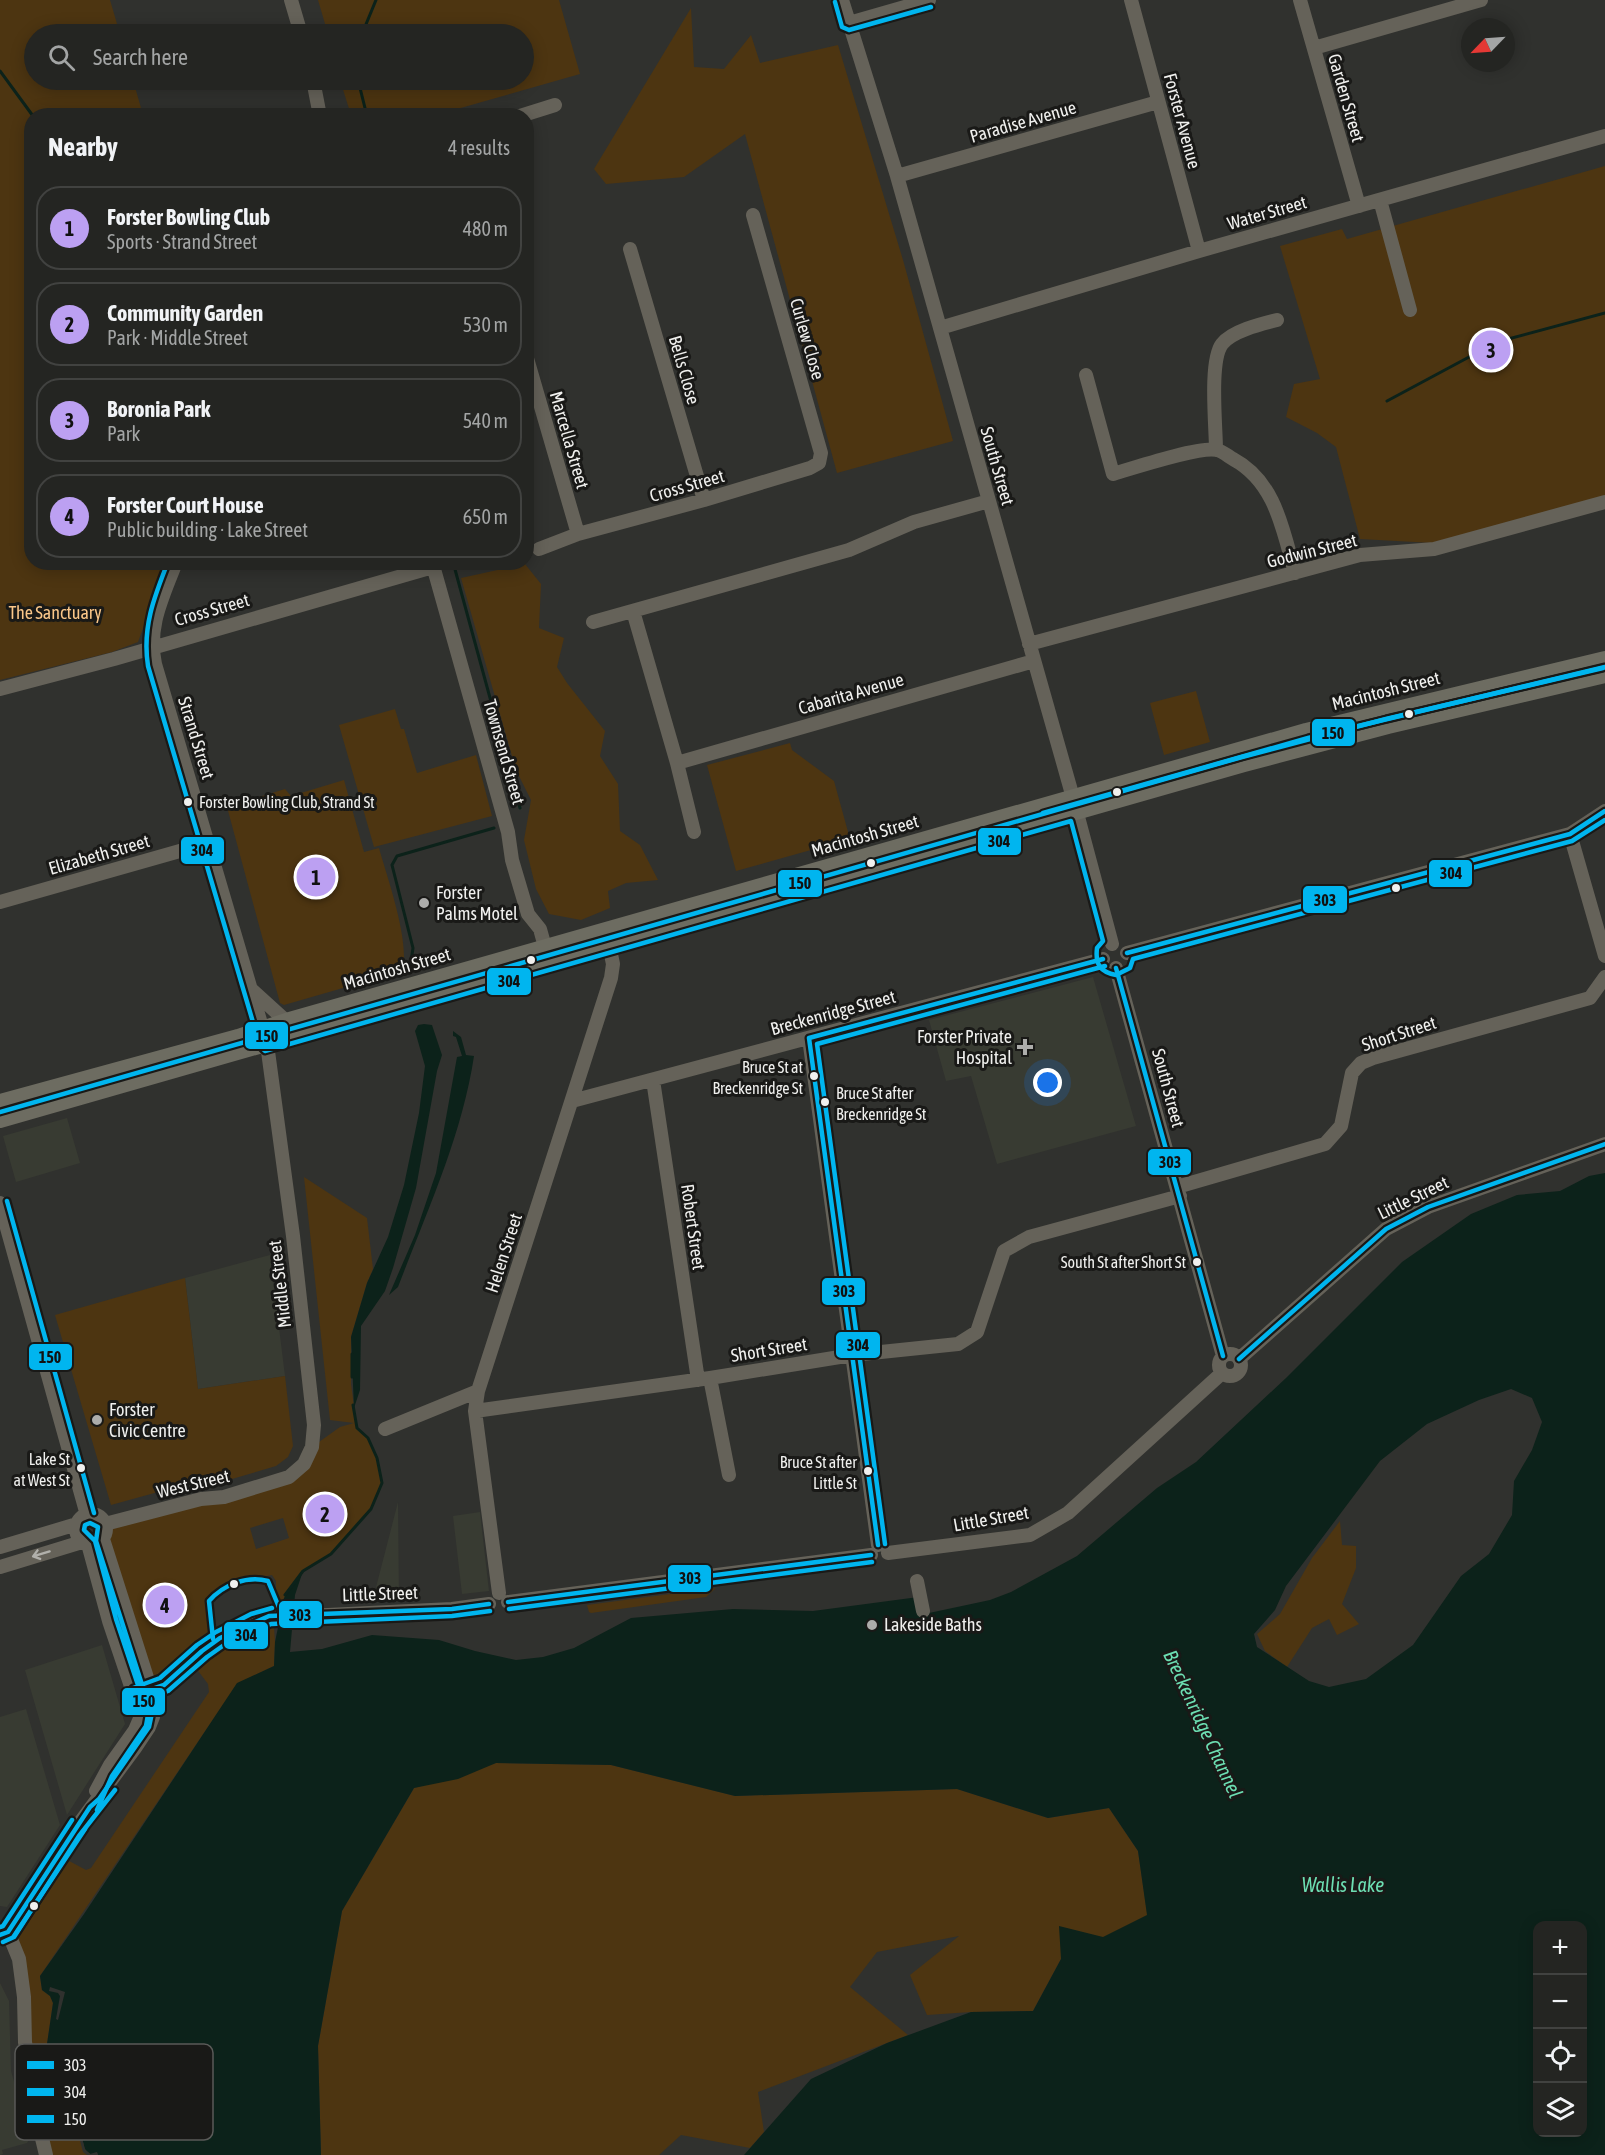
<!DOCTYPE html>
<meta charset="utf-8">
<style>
:root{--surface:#242522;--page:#2c2d2a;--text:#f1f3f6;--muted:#a3a5a5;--line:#414240;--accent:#bca0f2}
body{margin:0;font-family:"Asap Condensed",sans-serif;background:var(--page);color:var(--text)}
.controls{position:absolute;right:18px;bottom:18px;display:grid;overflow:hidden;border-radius:12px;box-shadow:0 3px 15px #0003}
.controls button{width:54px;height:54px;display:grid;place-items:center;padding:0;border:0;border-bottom:2px solid var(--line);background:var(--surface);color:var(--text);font:30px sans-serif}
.compass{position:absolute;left:1461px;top:18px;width:54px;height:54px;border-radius:50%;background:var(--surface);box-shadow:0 3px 15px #0003;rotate:245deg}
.you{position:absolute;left:1048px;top:1083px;width:21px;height:21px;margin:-15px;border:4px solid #fff;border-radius:50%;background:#1a73e8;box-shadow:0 0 0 9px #1a73e833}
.badge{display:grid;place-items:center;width:39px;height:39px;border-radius:50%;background:var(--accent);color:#111;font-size:20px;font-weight:700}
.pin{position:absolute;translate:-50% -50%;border:3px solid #fff;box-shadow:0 2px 6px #0006}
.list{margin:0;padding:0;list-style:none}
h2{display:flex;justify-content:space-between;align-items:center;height:78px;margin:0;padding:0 24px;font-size:26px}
h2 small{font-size:20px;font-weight:400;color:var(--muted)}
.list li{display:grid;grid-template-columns:39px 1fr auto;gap:18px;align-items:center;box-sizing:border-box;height:84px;margin:0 12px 12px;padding:0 12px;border:2px solid var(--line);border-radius:24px}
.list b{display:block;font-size:22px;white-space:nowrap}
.list p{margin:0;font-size:20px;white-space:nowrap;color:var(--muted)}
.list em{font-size:20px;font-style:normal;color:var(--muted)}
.icon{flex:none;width:33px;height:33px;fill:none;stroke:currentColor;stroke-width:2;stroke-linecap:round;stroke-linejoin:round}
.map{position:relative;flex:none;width:1605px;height:2155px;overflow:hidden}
.search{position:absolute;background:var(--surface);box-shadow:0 3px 15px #0003;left:24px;top:24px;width:510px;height:66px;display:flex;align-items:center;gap:15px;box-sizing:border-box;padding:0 21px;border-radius:33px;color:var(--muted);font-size:22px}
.panel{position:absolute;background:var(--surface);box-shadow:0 3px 15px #0003;left:24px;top:108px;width:510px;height:462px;border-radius:24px}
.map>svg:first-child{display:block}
.built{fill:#383b32}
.green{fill:#4d3511;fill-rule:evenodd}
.water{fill:#0c221a;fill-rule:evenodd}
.pier{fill:#30312e}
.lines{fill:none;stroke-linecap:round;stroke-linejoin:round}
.stream{stroke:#0c221a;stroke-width:3}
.minor{stroke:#656259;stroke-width:14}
.major{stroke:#6d6c61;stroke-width:16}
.bus-1-casing{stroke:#191917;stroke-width:9}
.bus-2-casing{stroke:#191917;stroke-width:9}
.bus-3-casing{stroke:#191917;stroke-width:9}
.bus-1{stroke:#00b5ef;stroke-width:4.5}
.bus-2{stroke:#00b5ef;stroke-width:4.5}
.bus-3{stroke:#00b5ef;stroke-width:4.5}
.oneway{stroke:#b1b0ab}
.bus-dot{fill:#f0f0ee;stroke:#191917;stroke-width:2}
.poi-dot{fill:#adadab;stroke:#191917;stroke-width:2}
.labels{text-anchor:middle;stroke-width:6;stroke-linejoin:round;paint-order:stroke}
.bus-label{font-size:16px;fill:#f0f0ee;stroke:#191917;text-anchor:end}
.street-label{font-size:18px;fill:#f0f0ee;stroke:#191917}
.park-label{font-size:18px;fill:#fbc789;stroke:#191917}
.poi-label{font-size:18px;fill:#f0f0ee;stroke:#191917;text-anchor:start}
.water-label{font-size:20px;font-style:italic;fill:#6cdeb2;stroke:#191917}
.key{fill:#191917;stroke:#5a5a58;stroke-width:1.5}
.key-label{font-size:16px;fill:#f0f0ee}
.line-badge{stroke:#191917;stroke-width:2}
.pale-badge-label{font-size:16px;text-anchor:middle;font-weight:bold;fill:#111}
</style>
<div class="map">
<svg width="1605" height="2155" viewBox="0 0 1605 2155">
<rect width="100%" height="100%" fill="#30312e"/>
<path class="built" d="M1093 977 1136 1126 997 1164 971 1076 946 1081 929 1020Z
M67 1118 80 1163 16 1182 3 1136Z
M270 1255 285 1376 198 1389 185 1278Z
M398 1502 399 1601 373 1599Z
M480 1512 489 1591 462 1594 453 1516Z
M102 1645 125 1724 67 1815 25 1670Z
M26 1709 60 1825 7 1907 0 1906V1717Z
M0 1983 9 2001 11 2071 30 2138 27 2143 2 2150 3 2154 0 2155Z"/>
<path class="green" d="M0 0H110L120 34H34V80H133L143 115 32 116V562L167 563 138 642 112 652 0 680Z
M318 0H559L580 74 436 115H351L340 80H524V34H328Z
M691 8 694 67 724 69 751 35 760 63 838 45 903 260 953 441 837 473 745 134 684 177 606 184 594 169Z
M1605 166V496L1433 543 1360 539 1336 447 1317 433 1286 417 1294 384 1320 379 1280 246 1342 229 1347 239Z
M525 564 541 584 539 628 564 638 557 667 567 683 605 731 600 756 618 784 620 831 640 845 658 880 626 883 608 891 610 908 581 920 549 914 536 889 524 840 531 800 516 770 461 578Z
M1196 691 1210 742 1164 755 1150 703Z
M395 709 401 729H404L417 773 476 755 492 816 374 847 339 725Z
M790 743 792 750 834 781 850 839 736 871 707 765Z
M344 780 364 852 379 848C387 877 411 944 402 971L284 1005 280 1003 227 807 285 789 291 796Z
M304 1177 367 1218 373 1269 367 1283 351 1337V1384L357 1428 368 1438 377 1458 382 1483 371 1509 331 1554 303 1571 284 1598 282 1606H276V1581L272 1575C256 1578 215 1586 209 1604 207 1612 209 1624 209 1632L179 1658 162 1676 156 1677 152 1674 105 1535 106 1529 289 1477 312 1447 340 1427 354 1423 330 1420ZM283 1518 289 1538 256 1549 250 1528Z
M185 1278 198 1389 285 1376 293 1446 288 1457 276 1466 232 1479 198 1481 111 1505 55 1315Z
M1340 1521 1342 1545 1356 1546V1568L1342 1604 1359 1624 1337 1635 1329 1619 1312 1628 1287 1667 1265 1651 1257 1634 1280 1614 1312 1558Z
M716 1588 706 1597 591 1613 589 1612 587 1605Z
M274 1627 275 1642 274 1666 237 1684 40 1976 42 1990 50 1996 53 2003 47 2044 79 2125 85 2150 92 2155H46L8 1932 58 1855 86 1870 91 1868 209 1692 208 1684 196 1668 230 1643Z
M496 1763 611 1765 735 1796 957 1789 1048 1818 1109 1808 1138 1851 1148 1919 1061 1959 1033 2011 971 2012 927 2015 910 1975 959 1936 877 1952 850 1987 908 2035 758 2092 764 2132 750 2148 681 2135 659 2155H321L318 2046 342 1911 414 1788Z"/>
<path class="water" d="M424 1024 432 1025 442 1055 437 1071 416 1188 393 1268 385 1291 361 1326 360 1390 354 1408 351 1337 367 1283 388 1237 404 1185 419 1113 425 1066 415 1031 418 1025Z
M453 1031 461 1037 466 1055 474 1056C462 1136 427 1211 398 1287L389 1295 415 1235 436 1173 457 1057 462 1056 456 1037 453 1036Z
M1605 1173V2155H744L811 2079 887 2043 971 2012 1033 2011 1061 1959 1059 1926 1103 1937 1147 1915 1138 1851 1109 1808 1048 1818 957 1789 735 1796 611 1765 496 1763 458 1779 414 1788 342 1911 318 2046 321 2155H98L97 2153 92 2155 85 2150 79 2125 68 2128 50 2068 47 2044 53 2003 50 1996 42 1990 40 1976 84 1914 237 1683 274 1666 275 1642 284 1598 303 1571 295 1595 290 1652 322 1649 372 1635 439 1640 475 1651 516 1660 543 1657 574 1648 631 1618 733 1609 813 1611 926 1596 929 1613 990 1600 1011 1592 1077 1556 1157 1488 1196 1462 1286 1378 1402 1262 1471 1214 1517 1195 1560 1191 1589 1176ZM1511 1389 1532 1398 1542 1422 1532 1450 1514 1481 1512 1515 1489 1554 1461 1576 1413 1645 1366 1679 1329 1687 1309 1681 1257 1647 1254 1634 1275 1610 1286 1586 1380 1461 1427 1424 1479 1400ZM1538 1926H1582V2132H1538Z"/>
<path class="pier" d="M50 1987 65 1992 58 2020 56 2019 60 1996 58 1993 49 1991Z
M78 2124 85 2149 90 2154 97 2152 98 2155H87L83 2152 77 2129 68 2131 67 2127Z"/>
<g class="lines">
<path class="stream" d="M362 34 376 0
M0 71 33 116
M358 80 367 116
M1387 401 1497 342 1605 313
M453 562 520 808
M410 968 413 948 392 865 397 856 494 828
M352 1377V1354
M285 1595 303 1571 331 1554 371 1509 382 1483 377 1458 368 1438 357 1428 353 1405"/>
<path class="minor" d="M291 0 301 34
M842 0 897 176 1070 787 1112 944
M1131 0 1199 251
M1300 0 1359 206
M849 23 929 0
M1314 48 1481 0
M313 80 320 116
M520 116 555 105
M897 176 1158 102
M1380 200 1410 310
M630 249 704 500
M940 328 1199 251 1605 136
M526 355 578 534
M1086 375 1113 474C1133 468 1200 446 1217 450 1222 451 1228 456 1233 459 1276 482 1283 531 1295 573
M1216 450C1216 427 1209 361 1222 344 1232 331 1261 324 1277 320
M539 549 578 534 704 500 810 468 819 463 821 453 753 215
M432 562 508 832 512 860 528 914 540 929 545 947
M633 611 677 763 694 832
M593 622 849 550 914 522 989 501
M1029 644 1360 555 1434 549 1605 502
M0 689 114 659 433 567
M677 763 1034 661
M1570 834 1605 956
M0 902 208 843
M1127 953 1570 834 1605 811
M1116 968 1223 1356
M253 991 286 1021
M809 1038 878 1545
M653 1080 698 1380
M572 1101 1103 959
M1177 1187 1325 1144 1341 1126 1352 1073 1361 1063 1373 1058 1590 998 1605 977
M0 1203 87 1515
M1219 1365a11 11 0 1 1 22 0a11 11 0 1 1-22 0Z
M1239 1359 1386 1229 1428 1207 1605 1144
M710 1378 729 1475
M475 1411 710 1378 852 1355 958 1344 977 1332 1004 1251 1029 1237 1180 1196
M385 1429 478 1391
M76 1529a15 15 0 1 1 30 0a15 15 0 1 1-30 0Z
M105 1524 201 1499 224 1497 289 1477 304 1464 312 1447 314 1425 293 1236 267 1044 155 664C147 626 163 597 176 562
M88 1544 109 1621 141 1716 135 1730 110 1765 96 1791
M0 1547 77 1524
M888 1553 1030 1535 1068 1513 1222 1373
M0 1567 82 1542
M917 1581 923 1611
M499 1593 475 1411 478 1391 611 978 613 964 607 935
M508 1602 871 1555
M135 1695 164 1685 202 1651 220 1638 269 1616H307L452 1609 489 1604
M8 1932 19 1959 24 1997 25 2042 40 2130 46 2155
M0 1935 8 1932 73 1832 135 1748 149 1727 153 1717 151 1690 103 1539"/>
<path class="major" d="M0 1102 238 1037 286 1021 1306 731 1605 659
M0 1120 1244 764 1388 726 1605 675"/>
<defs>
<path id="bus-1" d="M1127 953 1570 834 1605 811
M1116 968 1223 1356
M809 1038 878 1545
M809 1038 1103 959
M1239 1359 1386 1229 1428 1207 1605 1144
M508 1602 871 1555
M135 1695 164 1685 202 1651 220 1638 269 1616 452 1609 489 1604
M0 1935 8 1932 90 1807 99 1799 149 1727 153 1708 151 1690"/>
<path id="bus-2" d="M835 2 842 27 849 30 931 7
M168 562C154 597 142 628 148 666L260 1046 265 1051 1071 821 1103 941 1097 948C1095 964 1100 972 1116 975L1130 968 1133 959 1572 841 1605 820
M1043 813 1308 738 1605 667
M885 1544 817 1044 1105 966
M509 1609 872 1562
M97 1810 112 1776 146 1726 148 1715 144 1700 168 1691 207 1657 224 1645 271 1624 452 1616 490 1611
M3 1942 14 1937 79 1836 115 1790"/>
<path id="bus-3" d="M0 1112 1242 757 1386 719 1603 668
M7 1201 94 1513
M90 1523 98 1527 96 1541 144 1691V1703L116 1619 95 1541 84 1530 85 1525Z
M213 1639 209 1601C223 1585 247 1575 268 1581L281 1612
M133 1688 160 1678 197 1645 216 1632 251 1614 272 1608
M0 1927 3 1926 72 1820
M14 1936 85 1829"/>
</defs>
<use href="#bus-1" class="bus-1-casing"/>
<use href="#bus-2" class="bus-2-casing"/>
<use href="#bus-3" class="bus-3-casing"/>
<use href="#bus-1" class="bus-1"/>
<use href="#bus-2" class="bus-2"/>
<use href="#bus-3" class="bus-3"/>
</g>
<defs><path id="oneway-shaft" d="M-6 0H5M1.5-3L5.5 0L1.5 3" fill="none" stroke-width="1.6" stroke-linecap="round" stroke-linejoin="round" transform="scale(1.5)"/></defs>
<use class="oneway" href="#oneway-shaft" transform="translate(41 1554) rotate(163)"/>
<g class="bus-dot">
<circle cx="1409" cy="714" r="5"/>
<circle cx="1117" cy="792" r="5"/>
<circle cx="188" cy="802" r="5"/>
<circle cx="871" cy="863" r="5"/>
<circle cx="1396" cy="888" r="5"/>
<circle cx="531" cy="960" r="5"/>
<circle cx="814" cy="1076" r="5"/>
<circle cx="825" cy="1102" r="5"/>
<circle cx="1197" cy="1262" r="5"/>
<circle cx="81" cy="1468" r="5"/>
<circle cx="868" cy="1471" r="5"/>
<circle cx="234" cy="1584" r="5"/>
<circle cx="34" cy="1906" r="5"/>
</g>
<g class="poi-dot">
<circle cx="424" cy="903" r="6"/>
<path d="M1022 1038h6v6h6v6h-6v6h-6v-6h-6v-6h6z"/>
<circle cx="97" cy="1420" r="6"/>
<circle cx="872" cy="1625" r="6"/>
</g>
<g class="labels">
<g class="bus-label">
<text x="199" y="808" text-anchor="start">Forster Bowling Club, Strand St</text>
<text x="803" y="1073">Bruce St at<tspan x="803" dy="21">Breckenridge St</tspan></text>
<text x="836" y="1099" text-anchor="start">Bruce St after<tspan x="836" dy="21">Breckenridge St</tspan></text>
<text x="1186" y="1268">South St after Short St</text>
<text x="70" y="1465">Lake St<tspan x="70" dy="21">at West St</tspan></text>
<text x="857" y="1468">Bruce St after<tspan x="857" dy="21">Little St</tspan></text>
</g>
<g class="street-label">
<text transform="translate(1346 98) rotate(74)" y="6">Garden Street</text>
<text transform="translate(1182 121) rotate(75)" y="6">Forster Avenue</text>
<text transform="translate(1023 122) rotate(-16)" y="6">Paradise Avenue</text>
<text transform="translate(1267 213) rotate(-16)" y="6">Water Street</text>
<text transform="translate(807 339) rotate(74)" y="6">Curlew Close</text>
<text transform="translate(684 370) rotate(74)" y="6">Bells Close</text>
<text transform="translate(569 440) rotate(74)" y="6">Marcella Street</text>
<text transform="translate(997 466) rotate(74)" y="6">South Street</text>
<text transform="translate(687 486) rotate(-16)" y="6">Cross Street</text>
<text transform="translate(1312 551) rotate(-14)" y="6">Godwin Street</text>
<text transform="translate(212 610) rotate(-16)" y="6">Cross Street</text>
<text transform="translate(1386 691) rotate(-14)" y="6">Macintosh Street</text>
<text transform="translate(851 694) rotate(-16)" y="6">Cabarita Avenue</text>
<text transform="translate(196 738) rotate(73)" y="6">Strand Street</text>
<text transform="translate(504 752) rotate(74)" y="6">Townsend Street</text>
<text transform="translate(865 836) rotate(-16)" y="6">Macintosh Street</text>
<text transform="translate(99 855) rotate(-16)" y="6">Elizabeth Street</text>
<text transform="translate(397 969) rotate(-16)" y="6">Macintosh Street</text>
<text transform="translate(833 1013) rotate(-15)" y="6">Breckenridge Street</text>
<text transform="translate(1399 1034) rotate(-18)" y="6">Short Street</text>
<text transform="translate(1168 1088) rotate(75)" y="6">South Street</text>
<text transform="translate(1413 1198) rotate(-26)" y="6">Little Street</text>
<text transform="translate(693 1227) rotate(82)" y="6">Robert Street</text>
<text transform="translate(504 1253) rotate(-72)" y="6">Helen Street</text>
<text transform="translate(280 1284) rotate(-97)" y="6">Middle Street</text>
<text transform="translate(769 1350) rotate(-9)" y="6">Short Street</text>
<text transform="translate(193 1484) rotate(-13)" y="6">West Street</text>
<text transform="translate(991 1519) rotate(-10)" y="6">Little Street</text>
<text transform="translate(380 1594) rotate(-2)" y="6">Little Street</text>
</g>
<g class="park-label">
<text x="55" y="619">The Sanctuary</text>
</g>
<g class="poi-label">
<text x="436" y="899">Forster<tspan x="436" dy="21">Palms Motel</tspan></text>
<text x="1012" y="1043" text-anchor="end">Forster Private<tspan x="1012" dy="21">Hospital</tspan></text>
<text x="109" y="1416">Forster<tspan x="109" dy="21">Civic Centre</tspan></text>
<text x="884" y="1631">Lakeside Baths</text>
</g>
<g class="water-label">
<text transform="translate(1203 1724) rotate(65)" y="7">Breckenridge Channel</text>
<text x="1343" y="1892">Wallis Lake</text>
</g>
</g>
<rect x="15" y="2044" width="198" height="96" rx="9" class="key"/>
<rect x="27" y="2061" width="27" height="8" fill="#00b5ef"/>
<rect x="27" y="2088" width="27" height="8" fill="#00b5ef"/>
<rect x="27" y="2115" width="27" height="8" fill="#00b5ef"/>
<g class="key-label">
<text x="64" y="2071">303</text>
<text x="64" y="2098">304</text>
<text x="64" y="2125">150</text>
</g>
<g class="line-badge">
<rect x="1311" y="718" width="45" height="29" rx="6" fill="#00b5ef"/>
<rect x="977" y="827" width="45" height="29" rx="6" fill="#00b5ef"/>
<rect x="180" y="836" width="45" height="29" rx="6" fill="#00b5ef"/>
<rect x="1428" y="859" width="45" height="29" rx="6" fill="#00b5ef"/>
<rect x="777" y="869" width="46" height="29" rx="6" fill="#00b5ef"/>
<rect x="1302" y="885" width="46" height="29" rx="6" fill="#00b5ef"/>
<rect x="486" y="967" width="46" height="29" rx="6" fill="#00b5ef"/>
<rect x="244" y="1021" width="45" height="29" rx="6" fill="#00b5ef"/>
<rect x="1147" y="1148" width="45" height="28" rx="6" fill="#00b5ef"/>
<rect x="821" y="1277" width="45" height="29" rx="6" fill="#00b5ef"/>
<rect x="835" y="1331" width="46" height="28" rx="6" fill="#00b5ef"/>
<rect x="28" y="1343" width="45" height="28" rx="6" fill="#00b5ef"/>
<rect x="667" y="1564" width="45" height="29" rx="6" fill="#00b5ef"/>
<rect x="278" y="1600" width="45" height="29" rx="6" fill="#00b5ef"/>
<rect x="223" y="1621" width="46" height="29" rx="6" fill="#00b5ef"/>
<rect x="121" y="1687" width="45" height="29" rx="6" fill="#00b5ef"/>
</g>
<g class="pale-badge-label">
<text x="1333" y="739">150</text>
<text x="999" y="847">304</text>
<text x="202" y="856">304</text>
<text x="1451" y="879">304</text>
<text x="800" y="889">150</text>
<text x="1325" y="906">303</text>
<text x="509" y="987">304</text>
<text x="267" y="1042">150</text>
<text x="1170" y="1168">303</text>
<text x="844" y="1297">303</text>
<text x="858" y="1351">304</text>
<text x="50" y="1363">150</text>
<text x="690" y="1584">303</text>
<text x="300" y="1621">303</text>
<text x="246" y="1641">304</text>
<text x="144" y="1707">150</text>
</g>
</svg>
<div class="controls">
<button>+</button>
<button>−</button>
<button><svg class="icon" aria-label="locate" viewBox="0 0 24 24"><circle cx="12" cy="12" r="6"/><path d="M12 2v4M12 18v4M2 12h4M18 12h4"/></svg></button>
<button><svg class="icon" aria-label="layers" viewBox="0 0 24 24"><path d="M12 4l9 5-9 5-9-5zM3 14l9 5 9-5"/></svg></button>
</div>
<svg class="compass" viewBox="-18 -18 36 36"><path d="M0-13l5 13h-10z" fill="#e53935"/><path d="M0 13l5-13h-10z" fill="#a3a5a5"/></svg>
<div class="you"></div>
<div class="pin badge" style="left:316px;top:877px">1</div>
<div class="pin badge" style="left:325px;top:1514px">2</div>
<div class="pin badge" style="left:1491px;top:350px">3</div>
<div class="pin badge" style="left:165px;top:1605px">4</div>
<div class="search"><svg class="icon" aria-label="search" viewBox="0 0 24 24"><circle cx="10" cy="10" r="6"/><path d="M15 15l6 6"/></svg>Search here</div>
<section class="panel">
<h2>Nearby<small>4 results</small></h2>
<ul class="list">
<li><span class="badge">1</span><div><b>Forster Bowling Club</b><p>Sports · Strand Street</p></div><em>480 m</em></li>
<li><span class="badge">2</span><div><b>Community Garden</b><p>Park · Middle Street</p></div><em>530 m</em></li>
<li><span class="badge">3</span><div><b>Boronia Park</b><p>Park</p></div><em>540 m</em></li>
<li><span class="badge">4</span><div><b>Forster Court House</b><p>Public building · Lake Street</p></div><em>650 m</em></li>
</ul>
</section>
</div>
